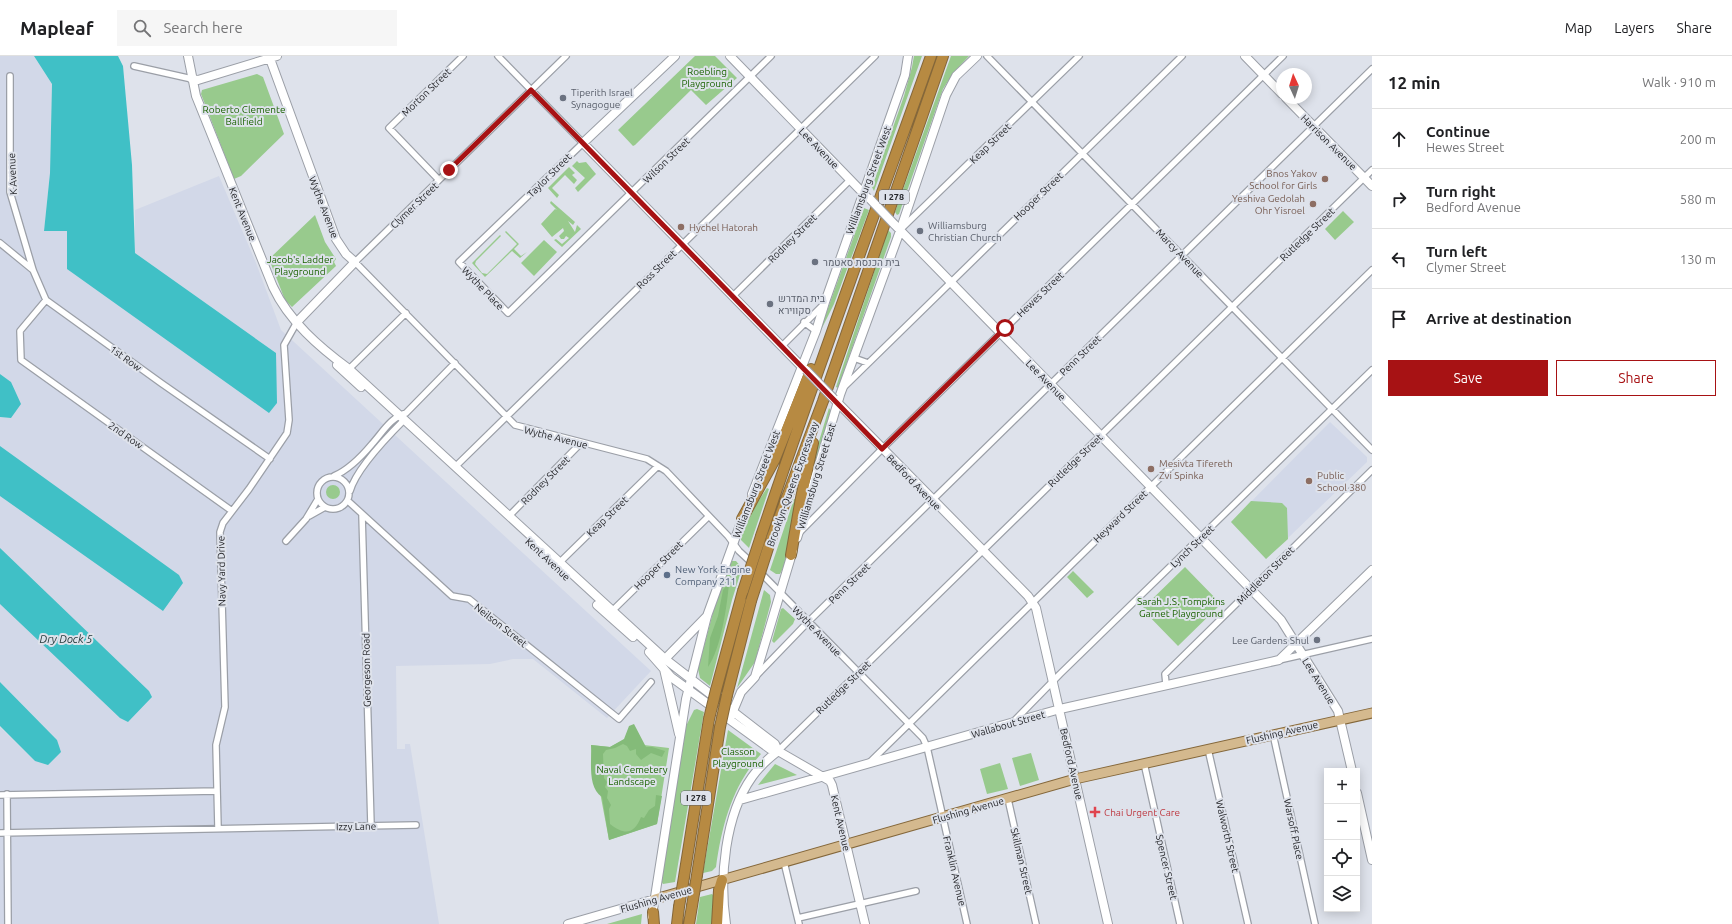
<!DOCTYPE html>
<meta charset="utf-8">
<style>
:root{--surface:#fff;--page:#f6f6f6;--text:#202124;--muted:#757577;--line:#e0e0e0;--accent:#a71214}
body{margin:0;font-family:Ubuntu,Heebo,sans-serif;background:var(--page);color:var(--text)}
.controls{position:absolute;right:12px;bottom:12px;display:grid;overflow:hidden;border-radius:0px;box-shadow:0 2px 10px #0003}
.controls button{width:36px;height:36px;display:grid;place-items:center;padding:0;border:0;border-bottom:1px solid var(--line);background:var(--surface);color:var(--text);font:20px sans-serif}
.compass{position:absolute;left:1276px;top:12px;width:36px;height:36px;border-radius:50%;background:var(--surface);box-shadow:0 2px 10px #0003;rotate:356deg}
.stop{position:absolute;width:12px;height:12px;margin:-9px;border:3px solid #a71214;border-radius:50%;background:#fff}
.stop.end{background:#a71214;border-color:#fff;box-shadow:0 1px 4px #0008}
.list{margin:0;padding:0;list-style:none}
h2{display:flex;justify-content:space-between;align-items:center;height:52px;margin:0;padding:0 16px;font-size:17px}
h2 small{font-size:13px;font-weight:400;color:var(--muted)}
.list li{display:grid;grid-template-columns:26px 1fr auto;gap:12px;align-items:center;box-sizing:border-box;height:60px;padding:0 16px;border-top:1px solid var(--line)}
.list b{display:block;font-size:15px;white-space:nowrap}
.list p{margin:0;font-size:13px;white-space:nowrap;color:var(--muted)}
.list em{font-size:13px;font-style:normal;color:var(--muted)}
.actions{display:flex;gap:8px;padding:12px 16px}
.actions a{flex:1;padding:9px 0;border:1px solid var(--accent);border-radius:0px;text-align:center;font-size:14px;color:var(--accent)}
.actions .main{background:var(--accent);color:#fff}
.icon{flex:none;width:22px;height:22px;fill:none;stroke:currentColor;stroke-width:2;stroke-linecap:round;stroke-linejoin:round}
.map{position:relative;flex:none;width:1372px;height:868px;overflow:hidden}
header{display:flex;align-items:center;gap:24px;box-sizing:border-box;height:56px;padding:0 20px;background:var(--surface);border-bottom:1px solid var(--line)}
header strong{font-size:19px}
nav{display:flex;gap:22px;margin-inline-start:auto;font-size:14px}
.search{width:280px;height:36px;background:var(--page);display:flex;align-items:center;gap:10px;box-sizing:border-box;padding:0 14px;border-radius:0px;color:var(--muted);font-size:15px}
main{display:flex}
aside{flex:1;background:var(--surface)}
.map>svg:first-child{display:block}
.built{fill:#d2d8e8}
.green{fill:#98ca8d}
.forest{fill:#84bb79}
.water{fill:#40c0c6}
.lines{fill:none;stroke-linecap:round;stroke-linejoin:round}
.street-casing{stroke:#9b9fa7;stroke-width:8}
.secondary-casing{stroke:#9b9fa7;stroke-width:10}
.primary-casing{stroke:#84673a;stroke-width:11}
.highway-casing{stroke:#84673a;stroke-width:12}
.street{stroke:#fff;stroke-width:5.5}
.secondary{stroke:#fff;stroke-width:8}
.primary{stroke:#d4b98e;stroke-width:9}
.highway{stroke:#b78a42;stroke-width:10}
.secondary-bridge-casing{stroke:#9b9fa7;stroke-width:10;stroke-linecap:butt}
.highway-bridge-casing{stroke:#84673a;stroke-width:12;stroke-linecap:butt}
.secondary-bridge{stroke:#fff;stroke-width:8}
.highway-bridge{stroke:#b78a42;stroke-width:10}
.route{stroke:#a71214;stroke-width:5}
.worship-dot{fill:#6b7280;stroke:#dee2eb;stroke-width:1.5}
.education-dot{fill:#8d6e63;stroke:#dee2eb;stroke-width:1.5}
.service-dot{fill:#5c6f8a;stroke:#dee2eb;stroke-width:1.5}
.health-dot{fill:#e0444e;stroke:#dee2eb;stroke-width:1.5}
.labels{text-anchor:middle;stroke-width:4;stroke-linejoin:round;paint-order:stroke}
.shield{fill:#dee2eb;stroke:#5c5e64;stroke-width:1}
.shield-label{font-size:9px;font-weight:bold;fill:#25262a}
.park-label{font-size:10px;fill:#1b6302;stroke:#dee2eb}
.street-label{font-size:10px;fill:#25262a;stroke:#dee2eb}
.worship-label{font-size:10px;fill:#5b616d;stroke:#dee2eb;text-anchor:start}
.education-label{font-size:10px;fill:#785e54;stroke:#dee2eb;text-anchor:start}
.service-label{font-size:10px;fill:#4e5e75;stroke:#dee2eb;text-anchor:start}
.health-label{font-size:10px;fill:#be3a42;stroke:#dee2eb;text-anchor:start}
.water-label{font-size:11px;font-style:italic;fill:#1e3435;stroke:#dee2eb}
</style>
<header>
<strong>Mapleaf</strong>
<div class="search"><svg class="icon" aria-label="search" viewBox="0 0 24 24"><circle cx="10" cy="10" r="6"/><path d="M15 15l6 6"/></svg>Search here</div>
<nav><a>Map</a><a>Layers</a><a>Share</a></nav>
</header>
<main>
<div class="map">
<svg width="1372" height="868" viewBox="0 0 1372 868">
<rect width="100%" height="100%" fill="#dee2eb"/>
<path class="built" d="M0 0H34L52 28 50 117 44 175H67L276 297 135 197V154L219 120 256 207 281 274 651 615 607 662 533 603H513L490 608 396 610 397 693H405V688H410L439 868H0V671L35 705 57 684 0 626V361L11 362V326L0 318Z
M1330 366 1367 401V406L1266 503 1231 466Z"/>
<path class="green" d="M695 0H715L737 22 706 49 691 34 635 89 633 90 618 74Z
M914 0H922L874 135 872 131 904 40 912 11Z
M951 0H969L954 16 943 33 899 158 897 159 895 156Z
M257 18 263 21 284 78 241 120 234 123 201 38 202 34Z
M577 105 579 107 586 106 596 118 578 136 575 132 585 122 572 110Z
M569 111 575 117 572 119 577 124 574 128 565 119 552 132 559 139 557 142 548 132Z
M551 145 575 166 573 169 568 165 575 176 577 169 581 173 562 191 554 184 556 183 562 188 569 182 566 180 564 183H561L559 180 564 175 563 172 552 181 541 168 555 153 557 154 550 147Z
M864 152 869 154 834 248 818 280Z
M1343 155 1354 166 1335 184 1325 173Z
M315 159 325 186 336 203 334 206 336 210 292 251 285 244 269 203Z
M888 174 891 177V181L838 332 836 331Z
M506 175 519 188 514 193 521 200 527 196 520 202 512 195 485 221 472 207 500 179 501 180 476 205 475 208 482 217 487 218 517 188 505 176Z
M544 184 557 196 534 220 521 207Z
M829 352 831 355 807 433 810 415Z
M326 436a7 7 0 1 1 14 0a7 7 0 1 1-14 0Z
M767 432 769 433 749 492 741 484C742 465 757 448 767 432Z
M794 443H796L797 445C793 464 790 502 780 518H776L770 514Z
M1251 445 1282 447 1287 452 1288 483 1266 503 1231 466Z
M732 505H736L742 512 732 544 710 630 700 622 698 613 715 549 729 510Z
M1185 511 1221 548 1178 590 1142 553Z
M1073 515 1094 536 1087 542 1067 521Z
M764 534 770 539 771 546 755 606 737 632Z
M783 552 795 563 793 568 774 587 772 585 781 553Z
M697 653 704 656 675 826 663 828 661 825 686 670 694 654Z
M728 674 761 698C732 730 722 769 716 811L712 815 703 817Z
M625 683 644 689 669 692 657 768 609 784 591 689 610 691Z
M1031 697 1039 724 1020 730 1012 702Z
M1000 707 1008 733 987 738 980 713Z
M775 708 797 719 758 729Z
M712 838 714 840 713 868H696L700 841Z
M642 858 641 868H607Z"/>
<path class="forest" d="M729 527C727 551 721 592 708 611L710 582 718 560 723 534Z
M634 668 646 691H652L665 695 662 701 651 697 641 704 636 698V693L630 695 627 690 623 688 615 692 606 694 603 698 604 722 607 726 605 731 608 735 607 742 611 749 609 753 610 768C624 779 634 779 641 761L644 762 649 754 655 750 656 739 662 740 657 768 609 784 602 741C587 731 592 705 591 689L610 691 624 683 629 670Z"/>
<path class="water" d="M34 0H118L123 10 132 109 135 197 276 297 277 347 269 357 67 213V175H44L50 117 52 28Z
M0 318 11 326 21 348 11 362 0 361Z
M0 390 179 519 183 527 163 555 0 440Z
M0 492 149 635 152 641 128 666 120 662 0 548Z
M0 626 57 684 61 696 48 709 35 705 0 670Z"/>
<g class="lines">
<defs>
<path id="street" d="M498 0 583 87 459 206 508 257 771 0
M566 0 355 206 515 369 647 403 666 415 728 480 739 495 753 508
M987 0 1372 394
M134 10 192 23
M10 20V136L33 214 46 244 161 327 270 403
M439 124 389 72 463 0
M901 173 1079 0
M0 187 33 214
M733 240 850 124
M46 244 20 275 21 304 232 455
M804 266 816 275
M782 290 825 247
M854 302 868 307
M349 313 406 257
M845 330 1182 0
M455 411 875 0
M334 420C348 414 362 400 372 388 382 377 391 361 406 357L455 307
M317 437a16 16 0 1 1 32 0a16 16 0 1 1-32 0Z
M350 435C356 414 388 380 404 364
M348 445 452 540 469 543 619 663 651 626
M362 459 371 769
M309 460 325 451
M509 460 581 387
M799 477 882 393 1283 0
M286 485 306 463 318 443
M556 510 658 410
M759 515 923 682 927 691 967 868
M610 557 709 460
M1279 604 1372 583
M757 619 808 566 1372 13
M1166 628 1165 618 1372 414
M1014 665 1060 618 1372 314
M1273 678 1315 868
M1208 693 1248 868
M778 695 1372 114
M870 706 1372 214
M1144 707 1180 868
M7 738 8 868
M0 739 217 735
M1008 743 1036 868
M218 772 216 689 225 651 220 476 223 467 249 433 287 377 289 364 284 289 297 266
M0 777 416 769
M784 806 799 868
M798 862 916 835"/>
<path id="secondary" d="M188 0 196 40 273 231C289 265 319 291 349 313L665 603 775 688 778 695
M269 0 336 183 346 198 355 206 297 266
M675 0 583 87 804 313
M730 0 866 140
M1245 0 1282 38
M192 23 198 24 277 0
M1286 42 1372 130
M894 168 1281 564 1338 655 1352 715
M337 309 361 331
M835 344 1028 540 1036 552 1108 868
M752 438 816 275 825 246 905 19 908 0
M797 482 840 339 900 175 946 39 956 20 977 0
M597 549 633 581
M649 596 671 621 770 693 778 695 830 725 832 729 865 868
M665 603 707 560
M664 613 679 678
M731 660 741 636 755 621 793 494
M1357 737 1372 804
M740 744 1060 653 1279 604 1372 514
M652 860 686 643 707 560 744 458
M568 868 655 843
M726 868C719 822 725 759 752 721 759 711 769 702 778 695"/>
<path id="primary" d="M655 843 1075 723 1372 657"/>
<path id="highway" d="M742 463 775 403 811 313
M761 480C815 319 874 160 931 0
M769 489 823 345 943 0
M791 499 801 442 813 387
M716 634 743 535
M727 639 751 545
M697 819 720 671
M684 821 709 663
M653 856 654 868
M677 868 679 851
M689 868 692 850
M717 868 719 834 722 824"/>
</defs>
<use href="#street" class="street-casing"/>
<use href="#secondary" class="secondary-casing"/>
<use href="#primary" class="primary-casing"/>
<use href="#highway" class="highway-casing"/>
<use href="#street" class="street"/>
<use href="#secondary" class="secondary"/>
<use href="#primary" class="primary"/>
<use href="#highway" class="highway"/>
<defs>
<path id="secondary-bridge" d="M870 143 894 168
M806 314 834 343"/>
<path id="highway-bridge" d="M743 535 761 480
M751 545 769 489
M709 663 716 634
M720 671 727 639
M692 850 697 819
M679 851 684 821"/>
</defs>
<use href="#secondary-bridge" class="secondary-bridge-casing"/>
<use href="#highway-bridge" class="highway-bridge-casing"/>
<use href="#secondary-bridge" class="secondary-bridge"/>
<use href="#highway-bridge" class="highway-bridge"/>
</g>
<g class="lines">
<path class="route" d="M449 114 531 34 882 393 1005 272"/>
</g>
<g class="worship-dot">
<circle cx="563" cy="42" r="4"/>
<circle cx="920" cy="175" r="4"/>
<circle cx="815" cy="206" r="4"/>
<circle cx="770" cy="248" r="4"/>
<circle cx="1317" cy="584" r="4"/>
</g>
<g class="education-dot">
<circle cx="1325" cy="123" r="4"/>
<circle cx="1313" cy="148" r="4"/>
<circle cx="681" cy="171" r="4"/>
<circle cx="1151" cy="413" r="4"/>
<circle cx="1309" cy="425" r="4"/>
</g>
<circle class="service-dot" cx="667" cy="519" r="4"/>
<path class="health-dot" d="M1093 750h4v4h4v4h-4v4h-4v-4h-4v-4h4z"/>
<g class="labels">
<g class="shield">
<rect x="879" y="134" width="30" height="14" rx="3"/>
<rect x="681" y="735" width="30" height="14" rx="3"/>
</g>
<g class="shield-label">
<text x="894" y="144">I 278</text>
<text x="696" y="745">I 278</text>
</g>
<g class="park-label">
<text x="707" y="19">Roebling<tspan x="707" dy="12">Playground</tspan></text>
<text x="244" y="57">Roberto Clemente<tspan x="244" dy="12">Ballfield</tspan></text>
<text x="300" y="207">Jacob's Ladder<tspan x="300" dy="12">Playground</tspan></text>
<text x="1181" y="549">Sarah J.S. Tompkins<tspan x="1181" dy="12">Garnet Playground</tspan></text>
<text x="738" y="699">Classon<tspan x="738" dy="12">Playground</tspan></text>
<text x="632" y="717">Naval Cemetery<tspan x="632" dy="12">Landscape</tspan></text>
</g>
<g class="street-label">
<text transform="translate(426 36) rotate(-44)" y="4">Morton Street</text>
<text transform="translate(1329 86) rotate(45)" y="4">Harrison Avenue</text>
<text transform="translate(990 87) rotate(-44)" y="4">Keap Street</text>
<text transform="translate(819 92) rotate(46)" y="4">Lee Avenue</text>
<text transform="translate(666 104) rotate(-44)" y="4">Wilson Street</text>
<text transform="translate(12 118) rotate(-93)" y="4">K Avenue</text>
<text transform="translate(549 119) rotate(-45)" y="4">Taylor Street</text>
<text transform="translate(868 124) rotate(-70)" y="4">Williamsburg Street West</text>
<text transform="translate(1038 140) rotate(-44)" y="4">Hooper Street</text>
<text transform="translate(414 149) rotate(-44)" y="4">Clymer Street</text>
<text transform="translate(324 151) rotate(69)" y="4">Wythe Avenue</text>
<text transform="translate(243 158) rotate(68)" y="4">Kent Avenue</text>
<text transform="translate(1307 178) rotate(-44)" y="4">Rutledge Street</text>
<text transform="translate(792 182) rotate(-45)" y="4">Rodney Street</text>
<text transform="translate(1180 197) rotate(46)" y="4">Marcy Avenue</text>
<text transform="translate(656 213) rotate(-44)" y="4">Ross Street</text>
<text transform="translate(483 232) rotate(46)" y="4">Wythe Place</text>
<text transform="translate(1040 238) rotate(-44)" y="4">Hewes Street</text>
<text transform="translate(1080 299) rotate(-44)" y="4">Penn Street</text>
<text transform="translate(126 302) rotate(36)" y="4">1st Row</text>
<text transform="translate(1046 324) rotate(46)" y="4">Lee Avenue</text>
<text transform="translate(126 379) rotate(35)" y="4">2nd Row</text>
<text transform="translate(556 381) rotate(14)" y="4">Wythe Avenue</text>
<text transform="translate(1075 404) rotate(-44)" y="4">Rutledge Street</text>
<text transform="translate(816 420) rotate(-73)" y="4">Williamsburg Street East</text>
<text transform="translate(545 424) rotate(-45)" y="4">Rodney Street</text>
<text transform="translate(914 426) rotate(46)" y="4">Bedford Avenue</text>
<text transform="translate(756 428) rotate(-69)" y="4">Williamsburg Street West</text>
<text transform="translate(792 428) rotate(-70)" y="4">Brooklyn-Queens Expressway</text>
<text transform="translate(607 460) rotate(-44)" y="4">Keap Street</text>
<text transform="translate(1120 460) rotate(-44)" y="4">Heyward Street</text>
<text transform="translate(1192 490) rotate(-44)" y="4">Lynch Street</text>
<text transform="translate(548 503) rotate(43)" y="4">Kent Avenue</text>
<text transform="translate(658 509) rotate(-45)" y="4">Hooper Street</text>
<text transform="translate(221 515) rotate(-91)" y="4">Navy Yard Drive</text>
<text transform="translate(1265 519) rotate(-45)" y="4">Middleton Street</text>
<text transform="translate(849 527) rotate(-44)" y="4">Penn Street</text>
<text transform="translate(501 569) rotate(38)" y="4">Neilson Street</text>
<text transform="translate(817 575) rotate(46)" y="4">Wythe Avenue</text>
<text transform="translate(366 614) rotate(-91)" y="4">Georgeson Road</text>
<text transform="translate(1319 625) rotate(58)" y="4">Lee Avenue</text>
<text transform="translate(843 631) rotate(-44)" y="4">Rutledge Street</text>
<text transform="translate(1008 668) rotate(-16)" y="4">Wallabout Street</text>
<text transform="translate(1282 676) rotate(-13)" y="4">Flushing Avenue</text>
<text transform="translate(1072 708) rotate(77)" y="4">Bedford Avenue</text>
<text transform="translate(968 754) rotate(-16)" y="4">Flushing Avenue</text>
<text transform="translate(841 767) rotate(77)" y="4">Kent Avenue</text>
<text transform="translate(356 770) rotate(-1)" y="4">Izzy Lane</text>
<text transform="translate(1294 773) rotate(78)" y="4">Warsoff Place</text>
<text transform="translate(1228 780) rotate(77)" y="4">Walworth Street</text>
<text transform="translate(1022 805) rotate(77)" y="4">Skillman Street</text>
<text transform="translate(1167 811) rotate(77)" y="4">Spencer Street</text>
<text transform="translate(955 815) rotate(77)" y="4">Franklin Avenue</text>
<text transform="translate(656 843) rotate(-16)" y="4">Flushing Avenue</text>
</g>
<g class="worship-label">
<text x="571" y="40">Tiperith Israel<tspan x="571" dy="12">Synagogue</tspan></text>
<text x="928" y="173">Williamsburg<tspan x="928" dy="12">Christian Church</tspan></text>
<text x="823" y="210">בית הכנסת סאטמר</text>
<text x="778" y="246">בית המדרש<tspan x="778" dy="12">סקווירא</tspan></text>
<text x="1309" y="588" text-anchor="end">Lee Gardens Shul</text>
</g>
<g class="education-label">
<text x="1317" y="121" text-anchor="end">Bnos Yakov<tspan x="1317" dy="12">School for Girls</tspan></text>
<text x="1305" y="146" text-anchor="end">Yeshiva Gedolah<tspan x="1305" dy="12">Ohr Yisroel</tspan></text>
<text x="689" y="175">Hychel Hatorah</text>
<text x="1159" y="411">Mesivta Tifereth<tspan x="1159" dy="12">Zvi Spinka</tspan></text>
<text x="1317" y="423">Public<tspan x="1317" dy="12">School 380</tspan></text>
</g>
<g class="service-label">
<text x="675" y="517">New York Engine<tspan x="675" dy="12">Company 211</tspan></text>
</g>
<g class="health-label">
<text x="1104" y="760">Chai Urgent Care</text>
</g>
<g class="water-label">
<text x="66" y="587">Dry Dock 5</text>
</g>
</g>
</svg>
<div class="controls">
<button>+</button>
<button>−</button>
<button><svg class="icon" aria-label="locate" viewBox="0 0 24 24"><circle cx="12" cy="12" r="6"/><path d="M12 2v4M12 18v4M2 12h4M18 12h4"/></svg></button>
<button><svg class="icon" aria-label="layers" viewBox="0 0 24 24"><path d="M12 4l9 5-9 5-9-5zM3 14l9 5 9-5"/></svg></button>
</div>
<svg class="compass" viewBox="-18 -18 36 36"><path d="M0-13l5 13h-10z" fill="#e53935"/><path d="M0 13l5-13h-10z" fill="#757577"/></svg>
<div class="stop" style="left:1005px;top:272px"></div>
<div class="stop end" style="left:449px;top:114px"></div>
</div>
<aside>
<h2>12 min<small>Walk · 910 m</small></h2>
<ul class="list">
<li><svg class="icon" aria-label="ahead" viewBox="0 0 24 24"><path d="M12 20V5M6 11l6-6 6 6"/></svg><div><b>Continue</b><p>Hewes Street</p></div><em>200 m</em></li>
<li><svg class="icon" aria-label="right" viewBox="0 0 24 24"><path d="M7 20v-9h11M14 6l5 5-5 5"/></svg><div><b>Turn right</b><p>Bedford Avenue</p></div><em>580 m</em></li>
<li><svg class="icon" aria-label="left" viewBox="0 0 24 24"><path d="M17 20v-9H6M10 6l-5 5 5 5"/></svg><div><b>Turn left</b><p>Clymer Street</p></div><em>130 m</em></li>
<li><svg class="icon" aria-label="arrive" viewBox="0 0 24 24"><path d="M6 21V4h12l-3 4 3 4H6"/></svg><div><b>Arrive at destination</b></div></li>
</ul>
<div class="actions"><a class="main">Save</a><a>Share</a></div>
</aside>
</main>
